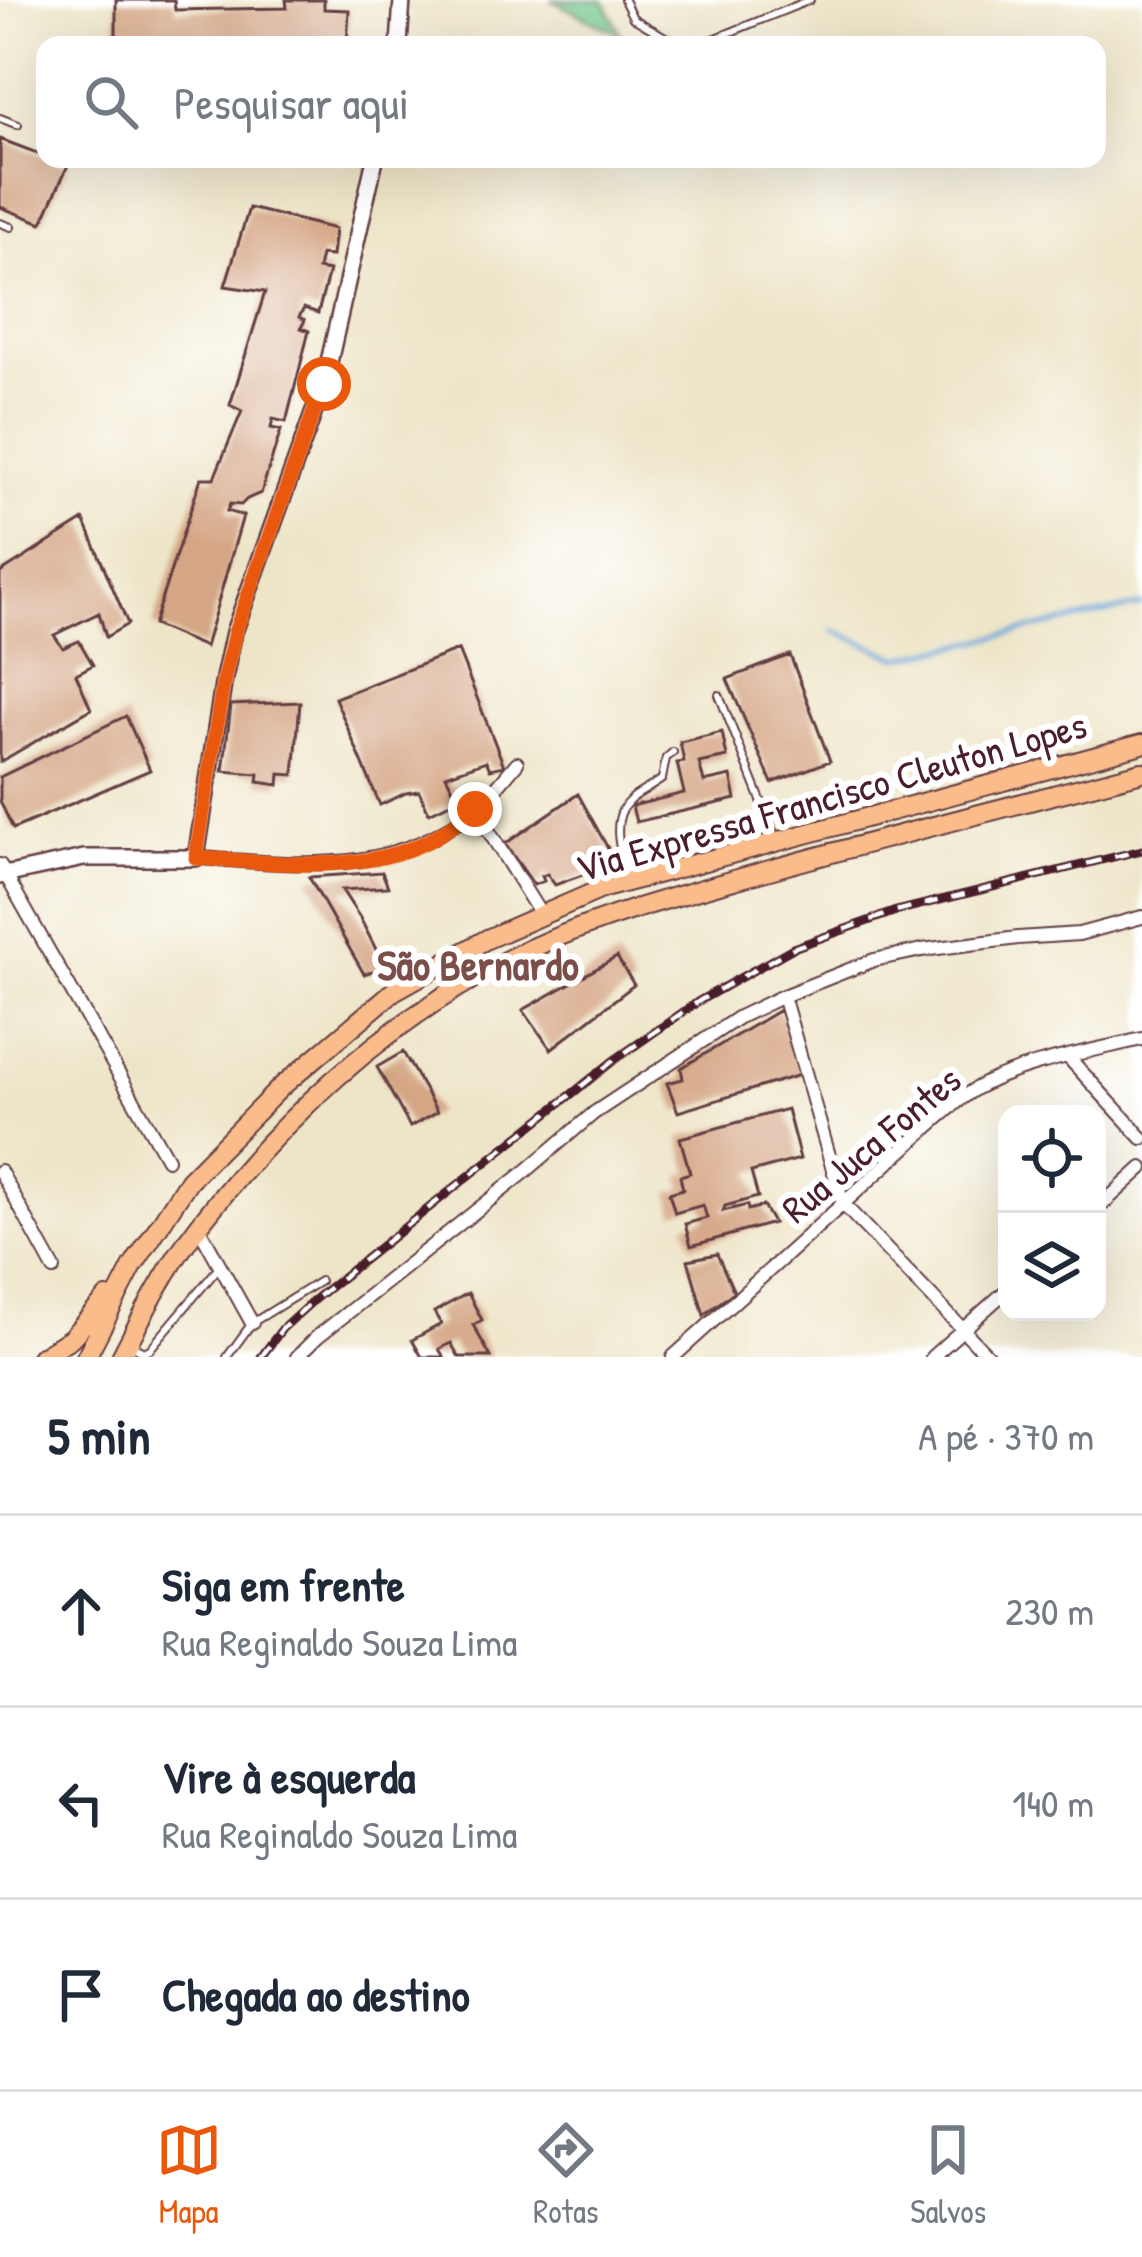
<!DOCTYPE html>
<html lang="pt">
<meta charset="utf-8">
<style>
:root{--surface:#fff;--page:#f6f6f7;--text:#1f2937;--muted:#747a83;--line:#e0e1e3;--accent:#ea580c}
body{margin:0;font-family:"Patrick Hand",sans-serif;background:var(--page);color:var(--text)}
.controls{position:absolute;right:36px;bottom:36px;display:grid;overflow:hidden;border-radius:24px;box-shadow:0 12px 48px #0002}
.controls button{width:108px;height:108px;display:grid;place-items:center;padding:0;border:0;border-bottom:3px solid var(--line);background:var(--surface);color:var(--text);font:60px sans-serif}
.stop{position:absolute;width:36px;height:36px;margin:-27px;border:9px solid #ea580c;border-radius:50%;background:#fff}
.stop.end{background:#ea580c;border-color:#fff;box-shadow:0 3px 12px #0008}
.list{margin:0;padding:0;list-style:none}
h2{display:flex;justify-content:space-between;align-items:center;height:156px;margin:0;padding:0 48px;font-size:51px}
h2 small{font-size:39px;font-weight:400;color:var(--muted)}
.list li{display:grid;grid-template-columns:78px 1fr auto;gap:36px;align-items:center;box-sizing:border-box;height:192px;padding:0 48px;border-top:3px solid var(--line)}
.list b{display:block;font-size:45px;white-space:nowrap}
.list p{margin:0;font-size:39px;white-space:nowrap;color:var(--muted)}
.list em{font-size:39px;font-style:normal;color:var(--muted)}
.icon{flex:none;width:66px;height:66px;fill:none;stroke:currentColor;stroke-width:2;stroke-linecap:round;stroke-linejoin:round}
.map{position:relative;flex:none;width:1142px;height:1357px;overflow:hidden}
.search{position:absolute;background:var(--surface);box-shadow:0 12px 48px #0002;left:36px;right:36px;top:36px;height:132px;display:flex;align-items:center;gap:30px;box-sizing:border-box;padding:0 42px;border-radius:24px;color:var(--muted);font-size:45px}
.sheet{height:732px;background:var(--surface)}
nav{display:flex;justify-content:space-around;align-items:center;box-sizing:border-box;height:168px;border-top:3px solid var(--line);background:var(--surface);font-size:33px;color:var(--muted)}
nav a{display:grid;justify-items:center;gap:6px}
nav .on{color:var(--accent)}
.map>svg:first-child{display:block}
.green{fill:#72c88c;stroke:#5e745c;stroke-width:3}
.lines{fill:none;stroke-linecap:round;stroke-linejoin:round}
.stream{stroke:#68a7db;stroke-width:4.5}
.building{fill:#d5a685}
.service-casing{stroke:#633d43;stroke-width:10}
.minor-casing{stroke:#633d43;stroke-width:16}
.tertiary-casing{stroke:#633d43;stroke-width:20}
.trunk-casing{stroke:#633d43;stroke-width:22}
.service{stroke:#fff;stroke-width:6}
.minor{stroke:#fff;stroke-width:12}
.tertiary{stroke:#fff;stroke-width:15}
.trunk{stroke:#fabc8b;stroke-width:18}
.rail-casing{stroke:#4a1f2b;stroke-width:9}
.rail{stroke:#fff;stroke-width:4.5;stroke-dasharray:14;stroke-linecap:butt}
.route{stroke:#ea580c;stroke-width:15}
.labels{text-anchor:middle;stroke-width:12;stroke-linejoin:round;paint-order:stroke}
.street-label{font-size:39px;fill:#4a1f2b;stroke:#fff}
.neighbourhood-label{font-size:42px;font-weight:bold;fill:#7b4e4a;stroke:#fff}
</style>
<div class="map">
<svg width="1142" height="1357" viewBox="0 0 1142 1357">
<rect width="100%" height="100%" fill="#fff"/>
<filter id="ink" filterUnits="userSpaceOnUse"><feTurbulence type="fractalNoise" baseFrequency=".00833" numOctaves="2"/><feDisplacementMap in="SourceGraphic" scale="24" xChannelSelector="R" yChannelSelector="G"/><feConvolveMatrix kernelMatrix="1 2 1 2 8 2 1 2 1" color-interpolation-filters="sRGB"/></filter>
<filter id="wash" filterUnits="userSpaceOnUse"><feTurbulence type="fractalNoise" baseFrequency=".004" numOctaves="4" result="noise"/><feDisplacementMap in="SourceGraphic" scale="48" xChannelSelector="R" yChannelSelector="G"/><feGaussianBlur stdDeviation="2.7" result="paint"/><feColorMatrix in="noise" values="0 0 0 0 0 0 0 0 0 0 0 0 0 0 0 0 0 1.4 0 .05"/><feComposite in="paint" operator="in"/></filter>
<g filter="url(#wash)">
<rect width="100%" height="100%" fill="#eee5c8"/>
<path class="green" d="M551 0H604L621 35Z"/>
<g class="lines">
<path class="stream" d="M833 630 899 658 1142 605"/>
</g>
<g id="blocks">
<path class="building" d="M116 0H174L175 10 287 8 286 0H324V9L349 10 347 45H116Z
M0 139 45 156V159L68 165 42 223 0 207Z
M249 208 335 229 332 256 321 255 318 269 329 271 318 313 304 308 299 317 305 320 301 328 309 331 286 422 273 419 271 428 281 430 261 493 247 499 241 505 230 504 227 511 243 516 205 647 153 625 201 478H214L242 411 230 405 265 292 225 286Z
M84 520 128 624 106 637 99 613 54 635 63 648 79 641 93 665 76 674 91 709 0 762V573Z
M458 650 504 766 490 769 486 761 446 775 458 799 429 813 419 791 406 793 380 805 335 698Z
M790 655 830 761 772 783 727 679Z
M300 702 294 775 280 774 279 785 258 782 259 774 223 771 231 705Z
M126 716 150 770 13 829 0 801V777Z
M722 732 727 757 699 763 704 782 731 776 736 799 636 822 632 806 684 793 677 763 684 762 680 742Z
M578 794 616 863 555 885 547 874 542 876 544 881 534 885 505 844Z
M382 872 388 887 342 890 360 918 385 967 364 974 309 877Z
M617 957 634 985 551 1049 523 1010Z
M780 1010 803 1074 678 1112 667 1083 683 1079 681 1068Z
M403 1052 437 1112 410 1127 377 1067Z
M787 1109 800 1159 751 1172 758 1197 725 1206 723 1211 747 1205 748 1210 763 1206 773 1223 691 1246 685 1224 707 1218 703 1205 675 1213 669 1193 683 1189 680 1176 690 1173 680 1138Z
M717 1254 734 1292 704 1315 688 1260Z
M468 1293 482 1320 473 1325 491 1357H459L451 1343 439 1349 444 1357H422L412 1340 441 1324 434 1312Z"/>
</g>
</g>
<g filter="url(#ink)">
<use href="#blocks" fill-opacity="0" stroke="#633d43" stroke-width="3"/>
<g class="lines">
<defs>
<path id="service" d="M624 0 633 18 679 45
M699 45 810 0
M0 118 18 125
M0 223 11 227
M719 695 776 838
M629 878C621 856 609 820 629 801 637 793 652 787 662 779L666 758 673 752
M131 1344 143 1352 150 1349 220 1266
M227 1357 252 1323 320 1281"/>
<path id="minor" d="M475 809 541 915
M196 858C297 863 388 879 473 811 489 798 503 779 517 763
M0 865 167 1159
M783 996 843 1204 989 1357
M1068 1057 1142 1138
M0 1171 54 1269
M1097 1209 1142 1168
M198 1226 252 1323
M297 1357 317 1337 525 1172 594 1113 739 1017 783 996 874 960 922 950 1018 938 1079 934 1142 917
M673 1357 937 1119C949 1109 962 1097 975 1089 1019 1063 1092 1051 1142 1039
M932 1357 1007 1290"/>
<path id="tertiary" d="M399 45 402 0
M0 876 84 858H196L224 678 234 632 324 384 375 159"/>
<path id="trunk" d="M41 1357 71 1338 107 1298
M86 1357 133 1266 189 1180 281 1087 394 991 487 939 604 888 1142 744
M121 1357C144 1312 168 1265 200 1224 283 1117 385 1023 507 960 592 917 682 895 773 869 896 835 1019 804 1142 772"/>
</defs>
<use href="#service" class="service-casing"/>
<use href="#minor" class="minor-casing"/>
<use href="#tertiary" class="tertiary-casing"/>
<use href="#trunk" class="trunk-casing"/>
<use href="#service" class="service"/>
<use href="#minor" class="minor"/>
<use href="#tertiary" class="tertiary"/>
<use href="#trunk" class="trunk"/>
<defs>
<path id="rail" d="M261 1357 282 1329 316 1298 613 1061 699 1001 793 948 896 911 1142 850"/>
</defs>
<use href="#rail" class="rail-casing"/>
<use href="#rail" class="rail"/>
</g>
</g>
<g class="lines" filter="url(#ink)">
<path class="route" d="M324 384 235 632 224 678 196 858C272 862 358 876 428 841 445 832 460 820 475 809"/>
</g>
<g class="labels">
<g class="street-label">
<text transform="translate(831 796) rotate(-16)" y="14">Via Expressa Francisco Cleuton Lopes</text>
<text transform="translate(871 1144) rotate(-40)" y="14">Rua Juca Fontes</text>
</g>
<g class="neighbourhood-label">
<text x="478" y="980">São Bernardo</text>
</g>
</g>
</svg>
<div class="controls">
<button><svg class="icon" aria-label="locate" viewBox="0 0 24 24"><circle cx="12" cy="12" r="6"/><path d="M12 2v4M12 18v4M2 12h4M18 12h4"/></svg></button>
<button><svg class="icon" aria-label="layers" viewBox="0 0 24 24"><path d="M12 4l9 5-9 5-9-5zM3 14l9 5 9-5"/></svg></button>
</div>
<div class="stop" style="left:324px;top:384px"></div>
<div class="stop end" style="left:475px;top:809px"></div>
<div class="search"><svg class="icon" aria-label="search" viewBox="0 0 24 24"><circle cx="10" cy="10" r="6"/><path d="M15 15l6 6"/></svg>Pesquisar aqui</div>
</div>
<section class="sheet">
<h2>5 min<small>A pé · 370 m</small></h2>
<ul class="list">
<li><svg class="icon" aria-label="ahead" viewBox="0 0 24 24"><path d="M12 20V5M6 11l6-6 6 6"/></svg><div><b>Siga em frente</b><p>Rua Reginaldo Souza Lima</p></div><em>230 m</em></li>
<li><svg class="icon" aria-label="left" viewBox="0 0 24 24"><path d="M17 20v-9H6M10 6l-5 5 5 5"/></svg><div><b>Vire à esquerda</b><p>Rua Reginaldo Souza Lima</p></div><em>140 m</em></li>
<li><svg class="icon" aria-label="arrive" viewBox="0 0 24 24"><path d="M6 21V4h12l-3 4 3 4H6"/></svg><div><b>Chegada ao destino</b></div></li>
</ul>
</section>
<nav>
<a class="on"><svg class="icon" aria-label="map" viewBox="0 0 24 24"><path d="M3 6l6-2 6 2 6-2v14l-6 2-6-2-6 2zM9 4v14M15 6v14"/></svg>Mapa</a>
<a><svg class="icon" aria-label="directions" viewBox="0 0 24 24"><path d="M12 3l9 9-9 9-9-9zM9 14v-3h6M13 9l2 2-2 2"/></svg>Rotas</a>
<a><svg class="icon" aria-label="saved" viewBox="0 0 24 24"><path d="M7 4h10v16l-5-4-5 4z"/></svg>Salvos</a>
</nav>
